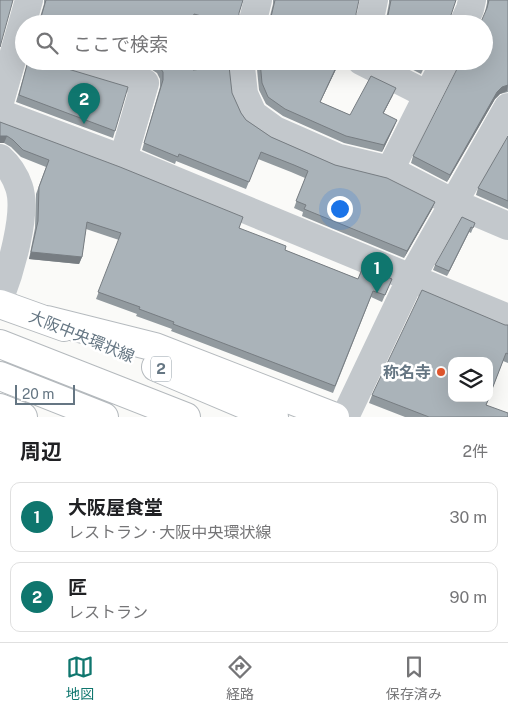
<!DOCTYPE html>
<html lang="ja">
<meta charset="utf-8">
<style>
:root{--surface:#fff;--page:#f2f2f2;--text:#202124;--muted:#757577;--line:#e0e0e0;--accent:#0f766e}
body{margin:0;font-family:"Public Sans","Noto Sans JP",sans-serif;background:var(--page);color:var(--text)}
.controls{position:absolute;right:15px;bottom:15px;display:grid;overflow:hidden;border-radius:10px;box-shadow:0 5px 20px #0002}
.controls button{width:45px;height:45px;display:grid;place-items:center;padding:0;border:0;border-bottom:1px solid var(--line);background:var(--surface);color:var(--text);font:25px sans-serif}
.scale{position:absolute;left:15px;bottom:12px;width:60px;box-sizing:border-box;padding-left:5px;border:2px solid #657683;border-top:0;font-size:14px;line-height:18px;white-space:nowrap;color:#657683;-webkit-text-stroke:4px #fff;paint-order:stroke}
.you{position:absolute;left:339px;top:208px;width:18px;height:18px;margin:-12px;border:4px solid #fff;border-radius:50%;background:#1a73e8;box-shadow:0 0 0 8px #1a73e833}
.badge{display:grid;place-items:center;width:32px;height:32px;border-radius:50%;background:var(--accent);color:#fff;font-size:16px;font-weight:700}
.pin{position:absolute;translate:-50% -41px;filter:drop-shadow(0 1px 2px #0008)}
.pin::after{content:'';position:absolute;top:26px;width:18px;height:15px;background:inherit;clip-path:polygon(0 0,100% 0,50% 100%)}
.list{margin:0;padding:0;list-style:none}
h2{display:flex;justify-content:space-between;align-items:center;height:65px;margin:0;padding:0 20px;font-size:21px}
h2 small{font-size:16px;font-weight:400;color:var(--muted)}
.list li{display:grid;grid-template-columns:32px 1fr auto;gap:15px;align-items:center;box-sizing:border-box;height:70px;margin:0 10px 10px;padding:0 10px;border:1px solid var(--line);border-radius:10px}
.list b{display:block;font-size:19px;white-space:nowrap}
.list p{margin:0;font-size:16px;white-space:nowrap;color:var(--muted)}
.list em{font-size:16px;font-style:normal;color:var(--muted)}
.icon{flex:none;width:28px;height:28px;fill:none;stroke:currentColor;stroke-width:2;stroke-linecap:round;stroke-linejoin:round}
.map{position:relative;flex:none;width:508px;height:417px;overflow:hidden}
.search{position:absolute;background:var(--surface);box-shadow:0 5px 20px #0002;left:15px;right:15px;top:15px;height:55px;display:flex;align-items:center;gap:12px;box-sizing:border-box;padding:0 18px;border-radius:28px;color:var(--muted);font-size:19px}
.sheet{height:225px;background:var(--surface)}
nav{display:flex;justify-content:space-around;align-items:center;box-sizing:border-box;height:70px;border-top:1px solid var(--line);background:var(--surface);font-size:14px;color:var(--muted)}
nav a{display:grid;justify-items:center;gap:2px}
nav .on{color:var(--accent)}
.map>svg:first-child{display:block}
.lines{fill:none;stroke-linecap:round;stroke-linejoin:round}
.major-casing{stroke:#b5babe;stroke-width:30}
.highway-casing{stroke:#b4b9bd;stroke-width:30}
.minor{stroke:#c3c8cc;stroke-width:28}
.major{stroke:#fff;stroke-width:28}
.highway{stroke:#fff;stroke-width:28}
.wall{fill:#929a9f}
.shaded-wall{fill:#777d82}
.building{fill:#aab3b9;stroke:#777d82}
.poi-dot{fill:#e4572e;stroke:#fff;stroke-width:2}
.labels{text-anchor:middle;stroke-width:5;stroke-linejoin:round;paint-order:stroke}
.shield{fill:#fff;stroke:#939fa8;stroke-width:1}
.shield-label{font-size:15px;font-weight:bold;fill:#657683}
.street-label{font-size:16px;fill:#657683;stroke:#fff}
.poi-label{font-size:16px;font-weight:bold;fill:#657683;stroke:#fff;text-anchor:end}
</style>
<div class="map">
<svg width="508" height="417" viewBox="0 0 508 417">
<rect width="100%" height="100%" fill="#fafaf8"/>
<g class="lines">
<defs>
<path id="major" d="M0 304 64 327
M47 320 155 347 335 417
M156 367 274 417
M0 408 23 417"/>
<path id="highway" d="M0 344 186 417
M0 376 104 417"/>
</defs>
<use href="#major" class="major-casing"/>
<use href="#highway" class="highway-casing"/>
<path class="minor" d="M252 24 258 0
M369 24 374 0
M463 24 470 9 472 0
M70 61 145 83 123 159
M243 61 241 67 244 94 253 114 275 130 339 158 390 170 454 203 508 226
M361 61 428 95
M0 102 29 0
M0 113 123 159 508 318
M0 158C9 166 15 175 19 187 28 213 10 272 0 298
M390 170 445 61
M345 417 411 278 508 107"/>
<use href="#major" class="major"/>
<use href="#highway" class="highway"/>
</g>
<path class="wall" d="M44 0H243L239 13V21L241 24H201L192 21 191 24H38L44 4Z
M273 0H359L268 24 273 4Z
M389 0H456L385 24 389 3Z
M487 0H508V92L500 94 495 99 447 182 411 163 413 156 460 65V61H484L485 12 487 3Z
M28 61H59L115 131 113 138 16 102Z
M126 61H196L193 70 232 93 241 113 246 120 271 137 335 165 435 202 432 209 404 258 302 216 303 212 294 208 305 178 291 172 258 159 246 189 176 161 175 164 142 150 160 87V79L157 73 149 68Z
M259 61H340L320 102 350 115 393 95 383 114 397 120 394 127 382 152 344 143 283 116 266 104 259 90 257 69Z
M396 61H427L421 74Z
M0 122 239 228 285 250 358 279H392L382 302 371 297 333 393 171 331 172 329 136 316 137 314 96 299 119 240 86 229 82 257 79 264 29 259 35 228 36 194 46 167 21 157 11 147 4 143H0Z
M508 136V209L476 195 478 188Z
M462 217 475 223 471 233 469 232 447 276 433 270 435 265Z
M505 325H508V363L503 361 486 405 508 417H405L369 403 372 395Z"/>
<path class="shaded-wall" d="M339 61H340L317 109 320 102Z
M508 85 507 91 500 94 495 99 447 182 450 175 497 92 502 87Z
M396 88 393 95 380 120 383 113Z
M397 120 394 127 382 152 384 145Z
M0 136H7L4 143H0Z
M435 202 432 209 404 258 407 251Z
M471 227 469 232 447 276 449 271Z
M31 252 82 257 79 264 29 259Z"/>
<path class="building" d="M0 0H13L0 47Z
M46 0H243L239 13V21L241 24H231L194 14 191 24H39Z
M275 0H359L356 14 357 22 358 24H268L270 21Z
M391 0H456L450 18 452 24H385L387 20Z
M489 0H508V85L502 87 497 92 450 175 413 156 461 61H484V24H480L487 8Z
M28 61H59L61 64 68 69 128 87 115 131 19 95Z
M152 61H196L193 70 229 66 232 93 241 113 246 120 271 137 335 165 387 178 435 202 407 251 304 209 306 205 296 201 308 171 294 165 261 152 249 182 179 154 178 157 144 143 163 80V72L159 66Z
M260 61H339L320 102 350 115 371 76 396 88 383 113 397 120 384 145 346 136 285 109 268 97 262 83Z
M412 61H426L424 67Z
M0 122 120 167 243 217 239 228 286 246 285 250 358 279 363 267 392 279 385 295 373 291 335 386 173 324 174 322 139 309 140 307 98 292 121 233 87 222 82 257 31 252 38 221 39 187 49 160 23 150 13 140 7 136H0Z
M508 136V201L478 188Z
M462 217 475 223 473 228 471 227 449 271 435 265Z
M422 290 505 325H508V354L506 353 489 397V361H452V398H489L486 405 508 413V417H429L372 395Z"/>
<circle class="poi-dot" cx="441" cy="372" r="5"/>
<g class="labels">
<rect class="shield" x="151" y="356.5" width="20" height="25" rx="4"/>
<g class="shield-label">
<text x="161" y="374">2</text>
</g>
<g class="street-label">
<text transform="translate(82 336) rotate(22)" y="6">大阪中央環状線</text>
</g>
<g class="poi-label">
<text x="431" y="378">称名寺</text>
</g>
</g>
</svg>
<div class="controls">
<button><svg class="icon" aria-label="layers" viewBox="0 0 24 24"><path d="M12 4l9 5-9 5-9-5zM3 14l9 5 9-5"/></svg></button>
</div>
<div class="scale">20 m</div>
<div class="you"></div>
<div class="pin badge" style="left:377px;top:293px">1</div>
<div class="pin badge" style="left:84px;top:124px">2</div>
<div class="search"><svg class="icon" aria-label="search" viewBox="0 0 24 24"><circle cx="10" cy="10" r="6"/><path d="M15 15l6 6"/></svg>ここで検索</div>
</div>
<section class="sheet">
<h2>周辺<small>2件</small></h2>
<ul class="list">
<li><span class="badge">1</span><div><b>大阪屋食堂</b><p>レストラン · 大阪中央環状線</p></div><em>30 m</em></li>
<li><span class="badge">2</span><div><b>匠</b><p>レストラン</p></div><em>90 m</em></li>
</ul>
</section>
<nav>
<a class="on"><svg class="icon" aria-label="map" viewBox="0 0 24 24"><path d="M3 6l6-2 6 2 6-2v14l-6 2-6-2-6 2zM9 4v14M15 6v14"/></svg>地図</a>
<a><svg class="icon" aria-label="directions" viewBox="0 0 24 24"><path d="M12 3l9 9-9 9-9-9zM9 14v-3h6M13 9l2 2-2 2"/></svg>経路</a>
<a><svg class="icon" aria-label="saved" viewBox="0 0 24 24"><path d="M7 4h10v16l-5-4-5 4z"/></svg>保存済み</a>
</nav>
